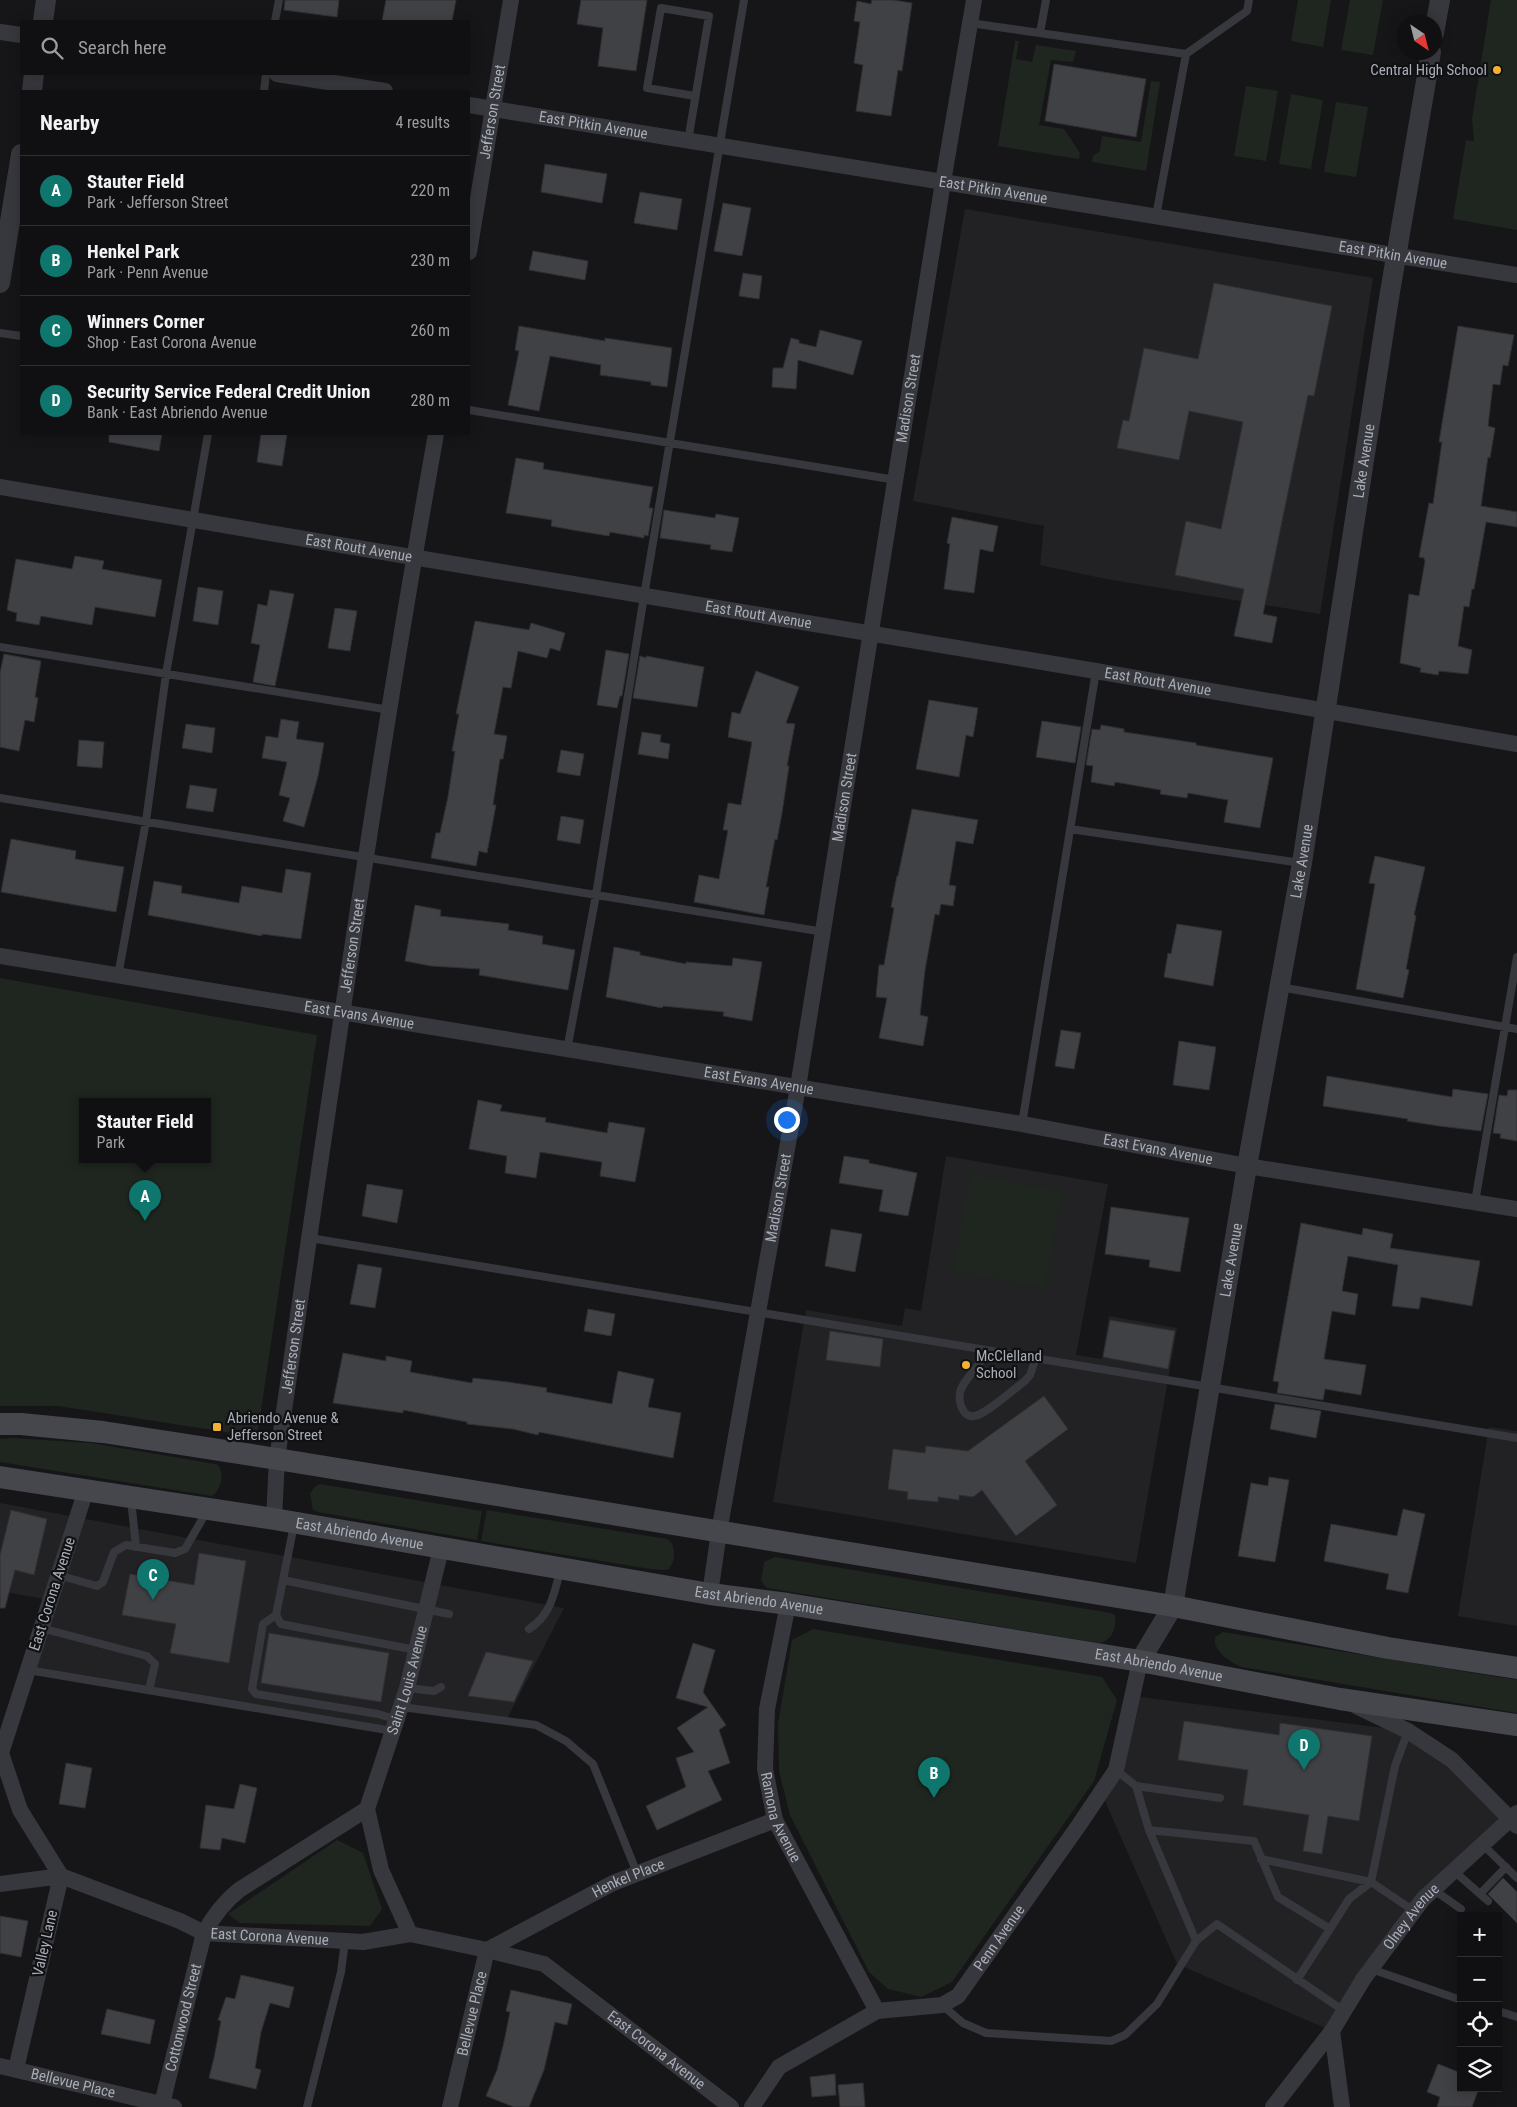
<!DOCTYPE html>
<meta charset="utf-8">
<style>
:root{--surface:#101012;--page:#1e1e20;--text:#f1f3f6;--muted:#9c9d9f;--line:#303032;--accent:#0f766e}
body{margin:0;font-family:"Roboto Condensed",sans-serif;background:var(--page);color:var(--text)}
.controls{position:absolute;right:15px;bottom:15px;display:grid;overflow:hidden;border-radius:0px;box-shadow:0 2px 12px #0003}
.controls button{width:45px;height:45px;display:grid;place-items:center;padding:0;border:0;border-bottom:1px solid var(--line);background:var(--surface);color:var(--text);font:25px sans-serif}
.compass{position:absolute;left:1397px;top:15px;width:45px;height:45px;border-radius:50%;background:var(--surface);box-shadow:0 2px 12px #0003;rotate:145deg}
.you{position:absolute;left:786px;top:1119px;width:18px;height:18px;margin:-12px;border:4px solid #fff;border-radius:50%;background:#1a73e8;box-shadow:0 0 0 8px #1a73e833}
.badge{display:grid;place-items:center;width:32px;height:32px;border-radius:50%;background:var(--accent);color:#fff;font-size:16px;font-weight:700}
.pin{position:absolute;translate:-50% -41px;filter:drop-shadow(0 1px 2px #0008)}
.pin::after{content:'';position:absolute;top:26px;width:18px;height:15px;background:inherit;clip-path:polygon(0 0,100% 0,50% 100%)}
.popup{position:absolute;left:79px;top:1098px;width:132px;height:65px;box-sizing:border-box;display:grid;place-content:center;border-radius:0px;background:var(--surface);filter:drop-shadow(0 1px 4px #0005);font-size:16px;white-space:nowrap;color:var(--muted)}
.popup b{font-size:19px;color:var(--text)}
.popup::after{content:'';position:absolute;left:50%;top:100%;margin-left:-10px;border:10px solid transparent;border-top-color:var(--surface)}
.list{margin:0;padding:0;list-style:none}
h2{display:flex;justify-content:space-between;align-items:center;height:65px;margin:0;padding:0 20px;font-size:21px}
h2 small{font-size:16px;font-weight:400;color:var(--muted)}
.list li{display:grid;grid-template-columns:32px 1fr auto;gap:15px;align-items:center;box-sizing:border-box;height:70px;padding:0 20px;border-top:1px solid var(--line)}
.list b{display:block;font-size:19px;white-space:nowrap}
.list p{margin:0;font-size:16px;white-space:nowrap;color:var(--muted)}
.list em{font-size:16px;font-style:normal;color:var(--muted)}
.icon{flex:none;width:28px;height:28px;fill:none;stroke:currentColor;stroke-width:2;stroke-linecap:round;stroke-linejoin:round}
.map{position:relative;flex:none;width:1517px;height:2107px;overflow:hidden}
.search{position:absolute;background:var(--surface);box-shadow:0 2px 12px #0003;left:20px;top:20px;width:450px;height:55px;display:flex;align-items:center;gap:12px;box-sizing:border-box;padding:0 18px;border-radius:0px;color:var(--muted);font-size:19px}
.panel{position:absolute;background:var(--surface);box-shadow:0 2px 12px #0003;left:20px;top:90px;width:450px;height:345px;border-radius:0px}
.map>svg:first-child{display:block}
.built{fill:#222225}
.green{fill:#1e261f;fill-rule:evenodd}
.building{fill:#404145;stroke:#303034}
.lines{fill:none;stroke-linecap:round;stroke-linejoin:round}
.service{stroke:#37383d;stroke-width:8}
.minor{stroke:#37383d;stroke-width:16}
.tertiary{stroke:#37383d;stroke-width:20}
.secondary{stroke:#45474d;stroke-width:22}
.poi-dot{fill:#f2b134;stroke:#111113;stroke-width:2}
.labels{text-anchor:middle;stroke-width:4.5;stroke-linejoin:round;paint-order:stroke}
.poi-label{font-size:15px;fill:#a8adb8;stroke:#111113;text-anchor:start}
.street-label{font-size:15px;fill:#a8adb8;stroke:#111113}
</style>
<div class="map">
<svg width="1517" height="2107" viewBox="0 0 1517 2107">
<rect width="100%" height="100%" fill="#161618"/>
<path class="built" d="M965 209 1373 278 1320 614 1106 579 1040 565 1044 526 913 501Z
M946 1156 1108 1184 1076 1355 1102 1359 1109 1316 1177 1328 1136 1563 773 1502 806 1310 902 1326 905 1308 921 1311Z
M1489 1427 1517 1431V1626L1458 1616Z
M0 1503 564 1608 506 1721 402 1707 394 1731 28 1670 50 1600 0 1591Z
M1133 1696 1408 1731 1511 1819 1423 1899 1332 2031 1177 1964 1101 1792Z"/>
<path class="green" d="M1298 0H1331L1323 47 1291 41Z
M1350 0H1383L1373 55 1341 50Z
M1491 0H1517V230L1453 219 1466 140 1474 141 1472 119Z
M1015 41H1019L1016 59 1032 62 1036 45 1076 51 1073 62 1051 60 1039 125 1064 129 1080 153 1079 159 998 146Z
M1151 81 1160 82 1146 171 1092 162 1093 156 1100 151 1102 136 1141 142Z
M1246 86 1278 91 1266 161 1234 156Z
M1291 94 1323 100 1311 169 1279 164Z
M1336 102 1368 107 1356 177 1324 172Z
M0 978 317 1035 257 1437 58 1406H0ZM82 1102H208V1160H82Z
M971 1174 1062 1192 1045 1288 953 1271Z
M13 1438 91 1443 215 1464 218 1465C225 1474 221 1490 212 1496L0 1462V1439Z
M320 1484 482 1511 477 1540 318 1512 313 1510 310 1493 316 1486Z
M487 1510 667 1539C677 1545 676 1564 667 1570L650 1569 481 1541Z
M775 1557 1111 1613 1115 1615C1117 1627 1112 1641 1099 1643L767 1588 761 1581 764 1562Z
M813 1629 1102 1677 1117 1700 1094 1781 952 1982 921 1997 888 1989 869 1972 790 1815 779 1771 778 1724 792 1640Z
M1223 1632 1517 1680V1713L1242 1667C1230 1662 1213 1652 1215 1637Z
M337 1840 363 1853 382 1909 370 1926 240 1923 228 1914Z"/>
<path class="building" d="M285 0H339L337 17 284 10Z
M386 0H456L452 21H382Z
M581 0H647L636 71 598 66 603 28 577 24Z
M872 0H893L912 3 902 71 898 70 891 116 856 111 863 65 854 63 860 22 854 21 857 1 871 4Z
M1054 64 1146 79 1136 137 1045 121Z
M545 164 607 174 602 203 541 192Z
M640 192 682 199 677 230 634 223Z
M723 203 751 208 742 256 714 251Z
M533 251 588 261 585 280 529 270Z
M743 273 762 276 759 299 739 296Z
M1214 283 1332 306 1314 396 1308 395 1263 614 1277 617 1272 643 1234 636 1244 589 1175 575 1186 521 1221 529 1243 422 1189 411 1179 460 1117 448 1123 420 1129 421 1144 348 1198 359Z
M519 326 605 341V338L672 348 667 387 651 385V382L600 375 601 365 550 356 539 411 508 405 519 351 515 350Z
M1458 326 1514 335 1508 366 1503 365 1500 385 1493 384 1488 426 1495 428 1490 458 1488 457 1481 506 1517 512V527L1486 522 1474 589H1472L1469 607 1464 606 1458 646 1472 650 1468 674 1439 671 1438 675 1420 672 1421 668 1400 663 1409 594 1419 596 1425 561 1424 558 1419 557 1429 503 1433 504 1442 442H1439Z
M820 330 862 341 853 375 798 360 796 389 772 387 773 368H783L791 338 799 340V343L816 347Z
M109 434H162L159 451 109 442Z
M261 434H287L282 466 257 462Z
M516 458 544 463 543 469 653 487 649 508H653L648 536 644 535V538L610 532 609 536 573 530 551 526 552 520 506 513Z
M664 510 715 518 716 514 739 518 732 552 710 549 711 545 660 538Z
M952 517 998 526 993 552 980 549 974 593 944 589 950 544 947 543Z
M75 556 104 561 102 569 162 580 155 617 95 607 92 625 41 616 39 625 16 621 17 613 7 610 16 559 72 569Z
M198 587 223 591 218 625 193 621Z
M270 590 294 594 275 686 253 682 260 645 251 643 258 604 267 606Z
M335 608 357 611 350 651 328 648Z
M475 621 529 630 531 623 565 633 560 651 550 648 547 658 518 651 511 688 503 687 494 734 507 736 503 759H500L493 805H496L487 853 479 851 476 866 431 858 436 833H440L448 797 455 751H452L459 714H456Z
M606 650 629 654 622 696H620L617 708 597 705Z
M4 654 41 661 35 697 38 698 34 722 25 720 19 751 0 747V673Z
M640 656 646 658V656L704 667 697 707 633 698Z
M756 671 799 687 786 723 795 724 787 766H789L782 813 777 840 775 839 766 887H769L764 915 694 902 699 875 719 879 728 830H723L728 803 741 805 752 742 728 737 732 712 740 714Z
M929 700 978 708 973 737 966 735 959 777 916 769Z
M281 719 299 722 296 739 324 743 318 776 304 827 283 821 290 798 279 795 287 762 262 758 266 736 278 738Z
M1042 721 1081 727 1075 763 1036 757Z
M186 724 215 728 212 753 182 748Z
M1101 725 1124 729V732L1196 743V745L1273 758 1260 828 1224 822 1228 800 1188 793 1187 798 1160 794 1161 790 1115 782 1114 786 1091 782 1093 766 1086 765 1092 729 1100 730Z
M642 732 661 735 660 742 670 744 668 759 638 754Z
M79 740 104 742 102 768 77 766Z
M561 750 584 754 580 776 557 772Z
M190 785 217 789 213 812 186 808Z
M912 809 978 820 973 844 956 841 949 885 956 886 953 906 941 904 939 915 935 914 925 970 920 1015 928 1017 923 1046 879 1038 887 998 876 997 879 965H884L894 908 891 907 897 876H898Z
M561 816 584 820 580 844 557 840Z
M11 839 76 851 75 859 124 867 116 912 1 892Z
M1375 856 1425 867 1414 915 1416 916 1406 969 1409 970 1403 998 1356 989 1375 884 1369 883Z
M286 869 311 873 301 939 262 934V936L148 915 154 881 182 886 181 893 239 903 242 886 282 893Z
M415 905 441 910 440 916 509 924 508 930 543 936 542 944 575 950 568 990 479 975 480 969 431 966 405 961Z
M1177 924 1222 931 1213 986 1164 977 1168 953 1171 954Z
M614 947 640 952V955L686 964V962L732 966 733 958 762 962 752 1021 723 1016 724 1012 663 1006 662 1008 606 997Z
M1061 1030 1081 1033 1074 1069 1055 1066Z
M1179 1041 1216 1047 1209 1090 1173 1085Z
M1327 1076 1452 1097 1453 1089 1488 1094 1481 1131 1439 1126 1407 1121 1408 1119 1323 1106Z
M1508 1090H1517V1141L1500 1138 1501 1134 1493 1133 1499 1095 1507 1096Z
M478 1100 502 1105 500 1111 546 1118 545 1122 607 1133 609 1122 645 1128 635 1182 600 1176 602 1162 540 1152 536 1178 505 1173 507 1156 469 1149Z
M844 1156 869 1160V1163L917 1173 908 1216 879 1211 883 1190 839 1183Z
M367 1184 403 1190 397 1223 362 1216Z
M1111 1207 1189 1218 1180 1272 1149 1267 1150 1260 1105 1254Z
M1301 1223 1362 1235 1363 1228 1393 1234 1390 1248 1480 1261 1472 1306 1421 1297 1419 1309 1392 1306 1398 1265 1348 1256 1342 1291 1358 1294 1355 1315 1332 1311 1324 1359 1366 1365 1361 1395 1325 1389 1323 1400 1277 1393 1279 1382 1273 1381Z
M831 1229 862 1234 855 1272 825 1266Z
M358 1264 382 1268 375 1308 350 1304Z
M588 1309 615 1314 611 1336 584 1331Z
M1110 1320 1175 1331 1168 1369 1103 1357Z
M830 1331 883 1339 880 1367 826 1360Z
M343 1353 386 1361V1356L412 1361 410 1372 472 1383 473 1378 508 1382 547 1388 546 1392 612 1404 618 1371 654 1379 648 1407 681 1413 673 1458 539 1432 538 1435 513 1429 467 1424V1422L403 1410V1413L333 1403Z
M1044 1396 1068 1429 1025 1461 1057 1505 1016 1536 982 1490 973 1497 959 1495V1500L938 1497V1502L907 1499 908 1492 888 1489 893 1449 925 1453 926 1446 968 1451Z
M1275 1404 1321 1411 1316 1438 1270 1429Z
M1269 1477 1289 1480 1275 1562 1238 1556 1251 1483 1268 1486Z
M1403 1509 1425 1514 1408 1593 1386 1589 1389 1574 1324 1561 1331 1524 1397 1536Z
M11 1510 47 1519 34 1575 15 1570 5 1608H0V1555Z
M199 1553 246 1561 229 1663 170 1653 176 1624 122 1615 130 1574 194 1585Z
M269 1633 389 1653 381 1702 261 1683Z
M693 1643 715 1650 703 1692 726 1725 719 1730 730 1763 708 1771 722 1800 657 1830 646 1806 686 1787 676 1758 694 1752 677 1728 708 1707 676 1698Z
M486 1652 533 1661 514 1702 468 1696Z
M1184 1721 1279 1735 1280 1723 1372 1736 1359 1821 1328 1816 1322 1854 1303 1851 1309 1815 1243 1805 1248 1770 1178 1760Z
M66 1763 92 1768 85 1808 59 1804Z
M240 1784 257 1788 245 1843 222 1838 220 1850 200 1848 206 1805 234 1809Z
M1503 1878 1517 1892V1923L1488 1894Z
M0 1916 28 1921 21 1957 0 1953Z
M241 1975 294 1987 289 2008 270 2003 261 2032 255 2068 261 2070 256 2089 209 2078 214 2058 221 2021 218 2020 226 1997 235 1999Z
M511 1990 572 2004 567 2025 555 2022 544 2070 529 2107H514L486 2096 497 2070 504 2042 510 2012 506 2011Z
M107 2009 155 2020 150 2044 101 2034Z
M1438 2064 1461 2073V2088H1479L1472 2107H1437L1440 2097 1427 2092Z
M835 2074 836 2095 812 2097 810 2077Z
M863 2083 865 2107H840L838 2085Z"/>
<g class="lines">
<path class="service" d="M275 21 279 0
M970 23 1186 54 1156 216
M1040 33 1046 0
M1186 54 1247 11 1249 0
M264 91 266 74
M688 141 709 16 661 8 647 88 695 96
M0 333 21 336
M469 410 896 480
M0 647 390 710
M0 798 824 932
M1070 829 1301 863
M118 976 146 821 166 674 208 434
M1280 987 1517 1029
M567 1050 596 895 644 596 744 0
M1022 1124 1096 671
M1475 1202 1517 957
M310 1238 1517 1438
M986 1350C981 1367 968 1374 961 1389 959 1394 959 1403 962 1408 964 1413 968 1417 974 1416 984 1416 1015 1388 1025 1381L1030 1375 1036 1358
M131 1499 136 1547
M294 1525 276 1615 281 1624 416 1650
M58 1575 97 1586 103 1582 114 1552 126 1545 175 1553 185 1549 207 1511
M283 1580 449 1614
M276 1615 263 1624 252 1689 256 1694 378 1714 398 1720
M41 1628 147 1656 155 1664 149 1690
M529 1629C550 1616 554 1595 560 1571
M28 1670 393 1731
M407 1688 434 1691 441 1687
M402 1707 536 1725 566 1741 593 1764 637 1873
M1116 1770 1136 1786 1149 1830 1196 1941
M1136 1786 1220 1798
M1149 1830 1254 1841 1278 1897 1330 1929 1297 1980
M1482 1844 1517 1878
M1261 1859 1371 1882 1414 1911
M1454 1871 1480 1894
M1434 1890 1461 1909
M1488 1901 1480 1894 1506 1867
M1330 1929 1349 1899 1371 1882 1395 1766 1408 1731
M1371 1969 1461 2000
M942 2005 963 2023 986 2033 1111 2041 1125 2035 1157 2004 1196 1941 1217 1924 1344 2011
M1498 2011 1517 2017
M307 2107 341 1972 345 1941"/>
<g class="minor">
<path d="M0 32 21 35"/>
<path d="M277 74 385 91"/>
<path id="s1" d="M469 105 1517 275"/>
<path id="s2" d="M469 252 511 0"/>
<path id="s3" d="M0 487C363 550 727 609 1090 670 1233 694 1375 720 1517 744"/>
<path id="s4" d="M0 956 1022 1124 1247 1166 1517 1209"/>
<path id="s5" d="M86 1490 1 1753 20 1810 61 1876 180 1921 204 1933 363 1942 410 1934 487 1950 544 1964 731 2107"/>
<path id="s6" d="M274 1519 277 1459C327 1117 375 774 436 434"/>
<path id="s7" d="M710 1594 719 1532 798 1087 943 182 974 0"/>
<path id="s8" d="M788 1604 767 1709 765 1769 775 1820 877 2011"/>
<path d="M1356 1706 1408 1731 1452 1760 1517 1826"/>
<path d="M0 1884 61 1876 16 2069"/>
<path id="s9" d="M410 1934 381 1870 367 1809 407 1688 441 1549"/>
<path id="s10" d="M0 2066 174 2107"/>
<path id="s11" d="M162 2104 204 1933C214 1915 224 1902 239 1890L367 1809"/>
<path id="s12" d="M450 2107 487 1950 613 1883 775 1820"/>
<path id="s13" d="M752 2107 779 2067 877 2011 942 2005 958 1996 1079 1825 1116 1770 1140 1661"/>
<path d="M1273 2107 1332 2031"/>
<path id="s14" d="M1342 2107 1332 2031 1344 2011 1364 1978 1423 1899 1517 1813"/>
</g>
<g class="tertiary">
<path d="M43 21 46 0"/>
<path d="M1434 33 1440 0"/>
<path d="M32 91 34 74"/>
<path d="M0 283 21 154"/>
<path id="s15" d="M1140 1661 1173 1606 1247 1166 1302 863 1389 298 1431 52"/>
</g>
<g class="secondary">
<path d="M0 1424H21L103 1432 277 1459 1173 1606 1388 1648 1517 1668"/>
<path id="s16" d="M0 1477 274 1519 710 1594 788 1604 1140 1661 1340 1699 1517 1725"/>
</g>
</g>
<g class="poi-dot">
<circle cx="1497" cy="70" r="5"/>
<circle cx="966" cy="1365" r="5"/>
<rect x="212" y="1422" width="10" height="10" rx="2.5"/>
</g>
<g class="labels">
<g class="poi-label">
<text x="1487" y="75" text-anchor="end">Central High School</text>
<text x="976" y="1361">McClelland<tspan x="976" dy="17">School</tspan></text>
<text x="227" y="1423">Abriendo Avenue &amp;<tspan x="227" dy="17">Jefferson Street</tspan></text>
</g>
<g class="street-label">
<text dy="5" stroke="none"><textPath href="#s2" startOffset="142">Jefferson Street</textPath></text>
<text dy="5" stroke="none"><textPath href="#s1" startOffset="126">East Pitkin Avenue</textPath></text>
<text dy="5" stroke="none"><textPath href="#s1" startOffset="531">East Pitkin Avenue</textPath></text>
<text dy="5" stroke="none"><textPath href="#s1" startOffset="936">East Pitkin Avenue</textPath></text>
<text dy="5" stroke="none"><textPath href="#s7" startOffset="1212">Madison Street</textPath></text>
<text dy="5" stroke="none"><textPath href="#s15" startOffset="1225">Lake Avenue</textPath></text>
<text dy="5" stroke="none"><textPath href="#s3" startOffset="364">East Routt Avenue</textPath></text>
<text dy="5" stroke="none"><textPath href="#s3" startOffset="769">East Routt Avenue</textPath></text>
<text dy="5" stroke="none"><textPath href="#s3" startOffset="1174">East Routt Avenue</textPath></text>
<text dy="5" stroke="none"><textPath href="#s7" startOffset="808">Madison Street</textPath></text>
<text dy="5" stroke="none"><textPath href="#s15" startOffset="820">Lake Avenue</textPath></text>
<text dy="5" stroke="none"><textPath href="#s6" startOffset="579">Jefferson Street</textPath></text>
<text dy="5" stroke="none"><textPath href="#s4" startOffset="364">East Evans Avenue</textPath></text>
<text dy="5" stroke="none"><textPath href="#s4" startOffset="769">East Evans Avenue</textPath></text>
<text dy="5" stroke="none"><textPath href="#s4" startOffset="1174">East Evans Avenue</textPath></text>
<text dy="5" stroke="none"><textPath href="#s7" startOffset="402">Madison Street</textPath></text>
<text dy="5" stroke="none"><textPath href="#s15" startOffset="415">Lake Avenue</textPath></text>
<text dy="5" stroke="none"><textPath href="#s6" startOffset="174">Jefferson Street</textPath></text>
<text dy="5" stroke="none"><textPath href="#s16" startOffset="364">East Abriendo Avenue</textPath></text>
<text transform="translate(52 1594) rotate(-72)" y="5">East Corona Avenue</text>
<text dy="5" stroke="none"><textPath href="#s16" startOffset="769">East Abriendo Avenue</textPath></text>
<text dy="5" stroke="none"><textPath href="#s16" startOffset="1174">East Abriendo Avenue</textPath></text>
<text dy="5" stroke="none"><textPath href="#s9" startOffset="268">Saint Louis Avenue</textPath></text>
<text dy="5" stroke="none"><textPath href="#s8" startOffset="218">Ramona Avenue</textPath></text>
<text dy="5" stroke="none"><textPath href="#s12" startOffset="320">Henkel Place</textPath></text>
<text dy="5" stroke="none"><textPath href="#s14" startOffset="216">Olney Avenue</textPath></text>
<text dy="5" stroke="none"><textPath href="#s5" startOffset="634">East Corona Avenue</textPath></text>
<text dy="5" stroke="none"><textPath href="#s13" startOffset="316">Penn Avenue</textPath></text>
<text transform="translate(45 1943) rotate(-77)" y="5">Valley Lane</text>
<text dy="5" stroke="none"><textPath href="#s12" startOffset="96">Bellevue Place</textPath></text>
<text dy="5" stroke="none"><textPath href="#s11" startOffset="89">Cottonwood Street</textPath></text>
<text dy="5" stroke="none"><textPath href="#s5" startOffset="1054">East Corona Avenue</textPath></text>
<text dy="5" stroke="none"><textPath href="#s10" startOffset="75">Bellevue Place</textPath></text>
</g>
</g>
</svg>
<div class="controls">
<button>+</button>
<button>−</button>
<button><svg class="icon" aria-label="locate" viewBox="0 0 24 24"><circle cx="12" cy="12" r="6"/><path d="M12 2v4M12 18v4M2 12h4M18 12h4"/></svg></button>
<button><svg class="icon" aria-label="layers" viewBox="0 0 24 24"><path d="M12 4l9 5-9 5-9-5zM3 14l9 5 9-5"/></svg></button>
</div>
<svg class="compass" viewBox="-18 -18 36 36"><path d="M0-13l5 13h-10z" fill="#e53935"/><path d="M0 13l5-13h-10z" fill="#9c9d9f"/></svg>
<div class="you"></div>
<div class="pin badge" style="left:145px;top:1221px">A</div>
<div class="popup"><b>Stauter Field</b>Park</div>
<div class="pin badge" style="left:934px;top:1798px">B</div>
<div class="pin badge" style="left:153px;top:1600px">C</div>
<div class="pin badge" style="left:1304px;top:1770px">D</div>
<div class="search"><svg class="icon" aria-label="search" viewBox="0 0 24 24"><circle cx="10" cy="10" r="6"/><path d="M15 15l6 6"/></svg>Search here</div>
<section class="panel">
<h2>Nearby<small>4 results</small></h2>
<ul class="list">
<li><span class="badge">A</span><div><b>Stauter Field</b><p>Park · Jefferson Street</p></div><em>220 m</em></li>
<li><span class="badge">B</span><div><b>Henkel Park</b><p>Park · Penn Avenue</p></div><em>230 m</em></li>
<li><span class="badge">C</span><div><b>Winners Corner</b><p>Shop · East Corona Avenue</p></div><em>260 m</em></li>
<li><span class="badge">D</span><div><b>Security Service Federal Credit Union</b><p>Bank · East Abriendo Avenue</p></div><em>280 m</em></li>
</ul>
</section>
</div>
